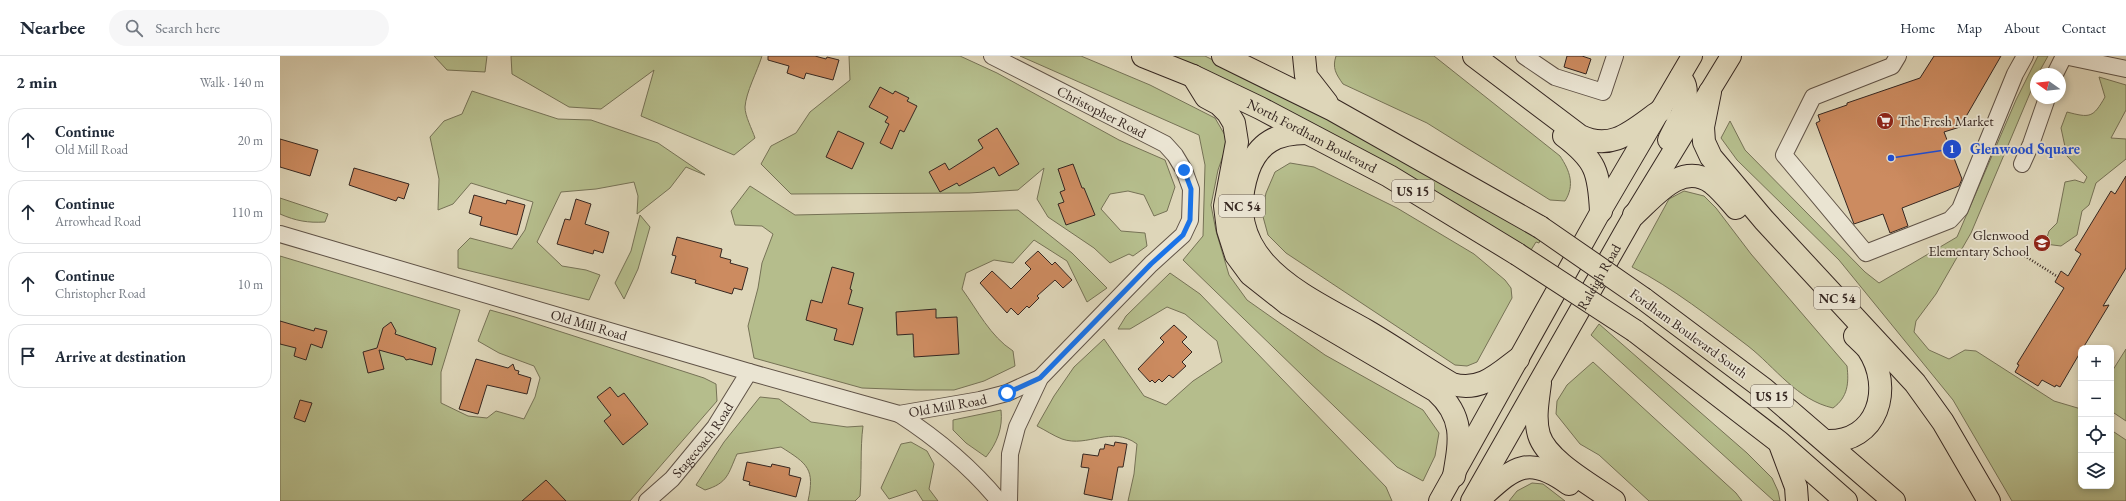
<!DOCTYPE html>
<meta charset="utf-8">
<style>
:root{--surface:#fff;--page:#f6f6f7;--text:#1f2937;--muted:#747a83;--line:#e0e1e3}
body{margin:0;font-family:"EB Garamond",serif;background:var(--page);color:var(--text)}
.controls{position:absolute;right:12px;bottom:12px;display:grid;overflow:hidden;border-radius:8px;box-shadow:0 2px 6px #0003}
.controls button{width:36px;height:36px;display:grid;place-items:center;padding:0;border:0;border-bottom:1px solid var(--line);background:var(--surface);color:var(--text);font:20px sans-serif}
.compass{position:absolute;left:1750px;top:12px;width:36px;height:36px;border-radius:50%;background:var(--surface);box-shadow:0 2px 6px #0003;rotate:285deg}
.stop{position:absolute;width:12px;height:12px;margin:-9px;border:3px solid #1a73e8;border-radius:50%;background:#fff}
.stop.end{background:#1a73e8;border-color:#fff;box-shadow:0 1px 4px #0008}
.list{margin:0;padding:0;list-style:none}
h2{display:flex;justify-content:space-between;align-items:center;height:52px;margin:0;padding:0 16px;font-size:17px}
h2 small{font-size:13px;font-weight:400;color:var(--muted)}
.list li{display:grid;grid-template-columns:26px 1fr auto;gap:12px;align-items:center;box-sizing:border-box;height:64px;margin:0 8px 8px;padding:0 8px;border:1px solid var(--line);border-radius:16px}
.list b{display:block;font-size:15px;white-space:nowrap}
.list p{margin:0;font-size:13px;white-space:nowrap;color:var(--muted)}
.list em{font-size:13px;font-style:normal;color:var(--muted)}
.icon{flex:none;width:22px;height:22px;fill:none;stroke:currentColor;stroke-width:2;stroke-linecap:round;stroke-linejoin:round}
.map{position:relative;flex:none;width:1846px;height:445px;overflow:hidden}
header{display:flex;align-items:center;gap:24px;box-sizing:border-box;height:56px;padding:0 20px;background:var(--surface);border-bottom:1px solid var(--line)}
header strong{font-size:19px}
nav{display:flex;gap:22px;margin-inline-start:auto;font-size:14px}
.search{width:280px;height:36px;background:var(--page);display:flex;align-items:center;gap:10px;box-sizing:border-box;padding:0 14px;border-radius:22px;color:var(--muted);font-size:15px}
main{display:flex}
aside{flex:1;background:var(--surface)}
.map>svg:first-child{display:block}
.green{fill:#b5bd8c;stroke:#767256}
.building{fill:#cc8b60;stroke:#362721}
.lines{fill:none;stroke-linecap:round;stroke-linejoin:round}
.minor-casing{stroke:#605347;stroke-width:18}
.major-casing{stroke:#362721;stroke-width:22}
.highway-casing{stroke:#362721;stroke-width:24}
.path{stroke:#362721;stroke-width:2.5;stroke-dasharray:1 2;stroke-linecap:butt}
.minor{stroke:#eae4d2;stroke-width:16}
.major{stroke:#ded6b9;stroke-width:20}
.highway{stroke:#ded6b9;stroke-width:22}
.highway-bridge-casing{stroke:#362721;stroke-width:24;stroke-linecap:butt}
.highway-bridge{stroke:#ded6b9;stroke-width:22}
.route{stroke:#1a73e8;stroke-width:5}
.labels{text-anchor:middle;stroke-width:3.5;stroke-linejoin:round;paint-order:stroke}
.shield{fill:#eae4d2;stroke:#6c6056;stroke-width:1}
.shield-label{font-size:13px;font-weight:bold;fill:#362721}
.street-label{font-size:14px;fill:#362721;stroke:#eae4d2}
.poi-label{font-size:14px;fill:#362721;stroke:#eae4d2;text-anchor:start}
.leader{fill:none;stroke:#1d4ed8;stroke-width:1.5}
.callout-dot{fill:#1d4ed8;stroke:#eae4d2;stroke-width:1.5}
.mark-label{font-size:12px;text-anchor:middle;font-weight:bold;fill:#fff}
.callout-label{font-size:15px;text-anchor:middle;font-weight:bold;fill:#1d4ed8;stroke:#eae4d2;stroke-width:3.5;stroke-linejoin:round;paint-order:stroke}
</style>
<header>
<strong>Nearbee</strong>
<div class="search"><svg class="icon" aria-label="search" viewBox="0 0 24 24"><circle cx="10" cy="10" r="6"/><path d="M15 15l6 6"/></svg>Search here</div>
<nav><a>Home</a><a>Map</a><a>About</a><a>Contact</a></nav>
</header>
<main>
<aside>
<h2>2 min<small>Walk · 140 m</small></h2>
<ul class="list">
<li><svg class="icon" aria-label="ahead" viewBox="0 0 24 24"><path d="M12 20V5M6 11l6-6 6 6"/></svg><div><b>Continue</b><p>Old Mill Road</p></div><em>20 m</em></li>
<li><svg class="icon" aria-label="ahead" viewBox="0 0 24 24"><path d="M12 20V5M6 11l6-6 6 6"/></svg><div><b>Continue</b><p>Arrowhead Road</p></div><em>110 m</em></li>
<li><svg class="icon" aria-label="ahead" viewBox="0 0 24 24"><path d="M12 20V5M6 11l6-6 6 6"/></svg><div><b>Continue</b><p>Christopher Road</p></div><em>10 m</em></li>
<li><svg class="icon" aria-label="arrive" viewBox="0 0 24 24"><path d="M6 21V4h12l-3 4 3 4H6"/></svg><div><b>Arrive at destination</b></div></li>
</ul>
</aside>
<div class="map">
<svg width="1846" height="445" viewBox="0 0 1846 445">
<rect width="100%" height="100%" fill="#ded6b9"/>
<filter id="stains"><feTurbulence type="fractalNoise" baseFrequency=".005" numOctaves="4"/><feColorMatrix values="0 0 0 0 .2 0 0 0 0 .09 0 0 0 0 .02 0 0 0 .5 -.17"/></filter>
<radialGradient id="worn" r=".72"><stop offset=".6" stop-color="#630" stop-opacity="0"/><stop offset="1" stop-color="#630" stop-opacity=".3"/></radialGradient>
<path class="green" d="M154 0H207L205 16 167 14Z
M231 0H482C477 16 466 36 465 51 465 60 472 73 475 82L454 99 361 60 374 14 321 53 289 51 232 18Z
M569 0H680L717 17 839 84 885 104 895 131 887 155 874 160 864 139 848 135 830 138 821 153 841 175 865 177 867 190 853 200 849 198 830 207 814 192 768 161 757 143 764 112 738 134 689 137 511 138 481 108 491 90 516 77 530 56 570 24Z
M740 0H801L870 29 935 62 946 81 945 94 938 114 931 149 936 175 949 219 967 244 1045 299 1143 354 1159 377 1155 400 1143 425 1117 411 903 204 923 180 925 109 919 79Z
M884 0H925L935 5 1171 127 1260 184 1259 187 1256 186 1251 194Z
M1056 0H1154L1280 100C1290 115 1295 129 1285 145L1270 144 1147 67 1063 28C1056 18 1052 12 1056 0Z
M1758 0H1768L1758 18H1756V23L1691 177 1656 238 1636 265 1634 276 1649 294 1669 303 1685 294 1696 295 1774 345 1801 353V430H1831V374L1846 384V445H1732L1673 344 1559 204 1457 104 1441 82 1450 65 1465 94 1585 216 1599 227 1677 181 1736 44Z
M1819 21 1846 29V54L1831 82 1846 83V103L1816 127 1809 149 1802 155 1797 179 1781 190 1765 188 1769 175 1777 167 1785 126 1795 124 1804 127 1807 121 1787 100 1781 72 1787 56C1810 62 1813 62 1825 41Z
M192 35 278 63 311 64 378 87 425 119 406 111 390 132 357 158 358 140 354 126 316 133 281 136 257 186 282 210 306 214 320 219 309 244 178 212V194L190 182 232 193 245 174 253 146 191 127 173 148 158 154 159 123 150 81 164 65 182 58Z
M1010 107 1034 111 1117 152 1194 198 1225 224 1231 232 1232 242 1197 306 1187 310 1175 309 1006 197 988 179 982 157 986 137 995 116Z
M470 130 515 159 738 154 792 197 827 232 807 246 787 205 754 184 733 207 714 204 686 217 682 233C698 255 710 280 733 295L735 310 704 325 674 334H636L582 332 474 302 468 270 478 232 482 207 493 178 482 170 455 169 451 155Z
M1404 135 1424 140 1436 152 1471 198 1567 310C1569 327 1568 341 1553 352 1517 344 1495 311 1468 290 1431 262 1393 232 1352 211L1389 143Z
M0 142 48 158 45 166C28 167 16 165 0 158Z
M360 159 370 171 358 213 344 243 335 227 351 195Z
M0 200 180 254 161 316V347L188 360 207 362 216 355 244 363 255 341 260 322 254 310 219 297 198 285 210 254 235 261 424 322 436 328 437 345 350 445H0Z
M890 217 920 238 1106 431 1112 445H848L854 418 857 388C831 369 808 392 782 383 774 380 765 374 757 370L774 340 794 311 824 283 864 340 886 349 913 325 942 306 937 285 905 258 887 251 850 273H838L846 260Z
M1319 268 1467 397 1492 422 1498 435 1500 445H1494L1311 279Z
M1846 293V365L1831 355V317Z
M1313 306 1456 437 1462 445H1369L1319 399 1300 388 1276 358 1277 345 1287 329Z
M480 341 499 343 531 366 567 371 583 370C580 393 582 416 580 440L575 445H528C535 413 528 408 501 391L457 398C448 418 448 427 425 434L416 429 444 386Z
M721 354C723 372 717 387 706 401L686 387 673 374V364Z
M631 386 647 395 654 408 649 433 658 445H643L636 434 609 443 601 432 621 388Z
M1252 427 1263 428 1285 445H1229L1237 435Z"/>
<path class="building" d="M488 0H535L546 3 547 1 559 4 553 24 526 17 524 23 507 17 509 10 488 4Z
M1287 0H1302L1311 3 1306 18 1284 11Z
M1654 0H1721L1680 71 1664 76 1682 123 1679 130 1622 152 1628 170 1610 177 1603 158 1574 168 1536 67 1540 65 1538 59 1567 49V47L1640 22Z
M600 31 613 38 615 35 629 42 627 45 637 50 624 76 620 74 612 93 600 87 609 68 605 66 608 61 589 51Z
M717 72 739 108 719 120 714 111 679 130 677 127 660 136 649 116 665 107 669 114 688 102 703 92 698 84Z
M558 75 584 87 572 113 546 101Z
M0 83 38 94 30 120 0 111Z
M793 108 802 132H804L815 159 786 169 778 148 784 146 780 136 785 134 778 113Z
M74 112 129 128 124 143 118 141 116 145 69 129Z
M1846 120V212L1823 250 1829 249 1803 292H1801V295L1780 331 1776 329 1775 331 1762 324 1758 330 1735 316 1739 309 1737 308 1784 232 1775 226 1781 215 1788 220 1801 198 1795 194 1831 135 1835 138Z
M194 139 226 148 227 144 245 149 237 179 200 169 202 161 189 157Z
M296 143 311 148 305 168 329 176 323 197 314 194 313 198 277 188 285 163 290 164Z
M397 181 442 193 440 201 451 204 450 207 468 212 462 234 454 232 452 238 415 227 416 224 391 217 396 200 392 199Z
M758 195 772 209 775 206 792 224 783 232 775 224 757 240 759 242 749 252 747 250 738 259 731 252 727 257 700 227 712 215 731 233 751 213 745 207Z
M552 211 574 217 570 233 572 234 568 248 583 252 573 289 554 284 557 273 526 264 531 244 542 247Z
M656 253V262L677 261 679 298 634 301 633 278 617 279 616 256Z
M0 265 34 275 35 272 47 275 42 292 31 288 26 304 14 300 16 292 0 288Z
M111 266 116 275 115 278 156 292 152 309 130 303 126 304 124 301 99 294 104 313 88 317 83 296 97 292 103 272Z
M894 269 907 281 902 286 912 296 902 306 906 310 893 322 889 319 882 326 879 323 875 327 872 324 870 326 858 313 884 286 880 282Z
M196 303 228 312 233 308 235 314 239 315 238 318 251 322 247 338 207 329 198 358 179 353Z
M330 331 338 341 344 337 368 368 343 389 324 365 331 359 317 341Z
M20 344 32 347 25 366 14 362Z
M835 386 847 388 843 411H838L832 444 804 438 809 412 801 411 803 398 818 400 820 393H824L825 388 834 390Z
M467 406 491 411 492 408 510 412 509 419 521 422 516 441 469 429 470 426 463 424Z
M266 424 286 445H242Z"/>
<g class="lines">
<defs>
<g id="minor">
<path id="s1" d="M712 0 885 88 895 99 904 114 911 133 910 164 903 179 871 208 760 322 737 371 730 398 729 445"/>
<path d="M1244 0 1275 21 1323 36 1335 0"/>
<path d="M1618 0 1612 10 1533 41 1504 99 1586 197 1670 164 1680 153 1735 18 1745 0"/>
<path d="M1784 0 1846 13"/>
<path d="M1775 18 1784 0"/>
<path d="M1742 108 1751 88 1767 42"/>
<path id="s2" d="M0 178 469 316 619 358 700 344 727 337 760 322"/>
<path d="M619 358C656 382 691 411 719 445"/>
<path id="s3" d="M367 445 392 423 435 371 469 316"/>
</g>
<g id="major">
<path d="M1388 84C1395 68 1418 35 1400 21"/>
<path d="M1159 445 1321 155 1412 0"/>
<path id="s4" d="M1191 445 1354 159 1451 0"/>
</g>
<g id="highway">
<path id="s5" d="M863 0 913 20 980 52 1109 120 1237 198"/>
<path d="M943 0 1053 54 1260 171"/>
<path d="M1024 0 1026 20 1047 47"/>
<path d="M1194 0 1300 80C1333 96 1354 73 1380 55"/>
<path d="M913 20 926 41 939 48 948 57 954 67 957 86 945 150 948 174 956 199 970 218 1008 248 1156 335C1185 361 1180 385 1174 420"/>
<path d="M1430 36 1423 71 1424 86 1431 101 1484 164 1635 327 1663 366 1709 445"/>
<path d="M1026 77C998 77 978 86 968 115 938 205 1024 239 1087 275 1116 292 1143 311 1172 328 1200 336 1217 319 1238 303"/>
<path d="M1284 80C1316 104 1319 116 1321 155"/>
<path d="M1354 159C1376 139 1402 105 1432 127 1441 134 1449 144 1456 152"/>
<path d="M1364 243 1484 333 1614 445"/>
<path d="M1355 275 1499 386 1566 445"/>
<path d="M1260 327C1258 344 1254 362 1259 379 1267 405 1312 429 1334 445"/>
<path d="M1546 385C1598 387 1614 332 1588 293 1585 289 1579 284 1575 280"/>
<path d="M1501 391 1516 431 1517 445"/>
<path d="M1197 445C1232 414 1245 396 1289 428"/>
</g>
</defs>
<use href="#minor" class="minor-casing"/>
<use href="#major" class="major-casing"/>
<use href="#highway" class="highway-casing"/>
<path class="path" d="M1737 195 1778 221"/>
<use href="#minor" class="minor"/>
<use href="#major" class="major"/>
<use href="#highway" class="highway"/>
<defs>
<path id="highway-bridge" d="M1260 171 1364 243
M1237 198 1355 275"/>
</defs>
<use href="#highway-bridge" class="highway-bridge-casing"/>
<use href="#highway-bridge" class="highway-bridge"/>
</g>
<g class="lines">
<path class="route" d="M727 337 760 322 871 208 903 179 910 164 911 133 904 114"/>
</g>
<defs>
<symbol id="supermarket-disc" viewBox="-11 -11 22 22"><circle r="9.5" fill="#8f2418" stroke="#eae4d2"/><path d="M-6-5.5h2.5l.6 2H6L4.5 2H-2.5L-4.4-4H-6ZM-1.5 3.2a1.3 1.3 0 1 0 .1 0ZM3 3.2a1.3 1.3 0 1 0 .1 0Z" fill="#fff"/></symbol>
<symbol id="school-disc" viewBox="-11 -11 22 22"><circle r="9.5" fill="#8f2418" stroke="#eae4d2"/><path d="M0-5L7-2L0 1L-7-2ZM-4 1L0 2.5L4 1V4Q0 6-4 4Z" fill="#fff"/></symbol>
</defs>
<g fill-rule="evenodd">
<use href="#supermarket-disc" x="1595" y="55" width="20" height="20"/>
<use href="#school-disc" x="1752" y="177" width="20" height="20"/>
</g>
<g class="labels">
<g class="shield">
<rect x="1112" y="124" width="42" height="22" rx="3"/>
<rect x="939" y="139" width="46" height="22" rx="3"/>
<rect x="1534" y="231" width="46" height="22" rx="3"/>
<rect x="1471" y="329" width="42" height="22" rx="3"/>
</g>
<g class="shield-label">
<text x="1133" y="140">US 15</text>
<text x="962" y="155">NC 54</text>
<text x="1557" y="247">NC 54</text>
<text x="1492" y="345">US 15</text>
</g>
<g class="street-label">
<text dy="5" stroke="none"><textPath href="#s1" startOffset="123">Christopher Road</textPath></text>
<text dy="5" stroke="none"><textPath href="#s5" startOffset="187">North Fordham Boulevard</textPath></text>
<text dy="5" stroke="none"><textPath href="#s4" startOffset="258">Raleigh Road</textPath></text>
<text dy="5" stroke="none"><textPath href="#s2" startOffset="322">Old Mill Road</textPath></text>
<text transform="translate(1409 277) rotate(36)" y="5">Fordham Boulevard South</text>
<text dy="5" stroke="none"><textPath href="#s2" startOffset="694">Old Mill Road</textPath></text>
<text dy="5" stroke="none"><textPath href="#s3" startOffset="83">Stagecoach Road</textPath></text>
</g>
<g class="poi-label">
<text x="1618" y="70">The Fresh Market</text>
<text x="1749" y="184" text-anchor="end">Glenwood<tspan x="1749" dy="16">Elementary School</tspan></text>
</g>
</g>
<path class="leader" d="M1611 102L1672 93"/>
<g class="callout-dot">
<circle cx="1611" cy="102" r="4"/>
<circle cx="1672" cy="93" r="10"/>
</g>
<g class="mark-label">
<text x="1672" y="97">1</text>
</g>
<g class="callout-label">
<text x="1745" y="98">Glenwood Square</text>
</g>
<rect width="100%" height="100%" filter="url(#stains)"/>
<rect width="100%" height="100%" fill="url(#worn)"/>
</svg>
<div class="controls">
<button>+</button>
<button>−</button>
<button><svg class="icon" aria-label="locate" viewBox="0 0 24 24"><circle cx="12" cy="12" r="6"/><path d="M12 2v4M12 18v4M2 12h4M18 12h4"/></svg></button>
<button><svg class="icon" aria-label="layers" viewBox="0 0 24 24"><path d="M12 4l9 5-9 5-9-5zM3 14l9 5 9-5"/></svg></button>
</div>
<svg class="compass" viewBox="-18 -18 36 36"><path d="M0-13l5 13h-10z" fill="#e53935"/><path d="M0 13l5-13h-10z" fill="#747a83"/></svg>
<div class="stop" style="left:727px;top:337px"></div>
<div class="stop end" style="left:904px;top:114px"></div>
</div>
</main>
